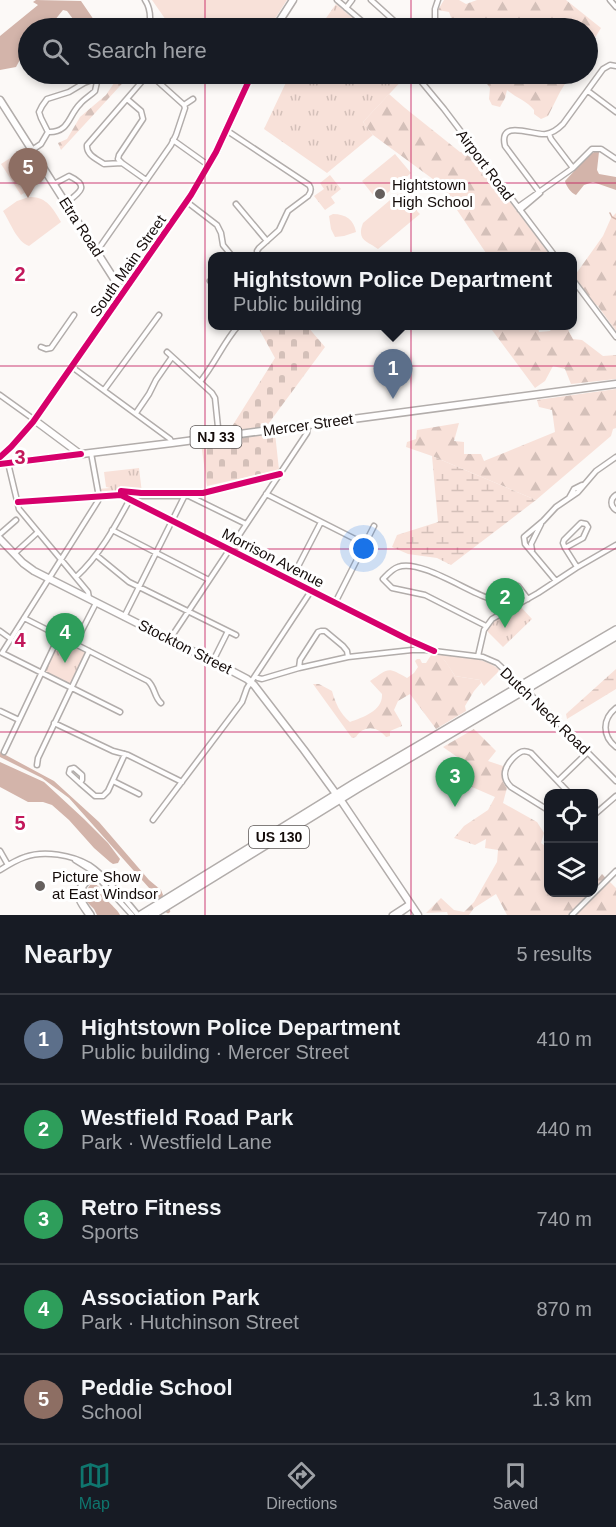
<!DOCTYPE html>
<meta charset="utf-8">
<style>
:root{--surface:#171b24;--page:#242831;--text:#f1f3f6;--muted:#9ea1a6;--line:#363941;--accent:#0f766e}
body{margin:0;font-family:Helvetica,sans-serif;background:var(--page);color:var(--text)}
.controls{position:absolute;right:18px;bottom:18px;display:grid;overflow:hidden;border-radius:12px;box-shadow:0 3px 9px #0003}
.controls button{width:54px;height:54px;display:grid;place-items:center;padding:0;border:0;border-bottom:2px solid var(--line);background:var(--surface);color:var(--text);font:30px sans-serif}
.you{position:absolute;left:364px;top:549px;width:21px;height:21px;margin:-15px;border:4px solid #fff;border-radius:50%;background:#1a73e8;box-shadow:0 0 0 9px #1a73e833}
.badge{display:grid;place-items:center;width:39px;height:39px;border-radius:50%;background:var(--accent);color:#fff;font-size:20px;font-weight:700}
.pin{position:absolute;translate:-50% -50px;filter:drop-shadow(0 2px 3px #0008)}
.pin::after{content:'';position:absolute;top:32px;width:21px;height:18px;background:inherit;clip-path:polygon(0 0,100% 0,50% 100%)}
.popup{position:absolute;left:208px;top:252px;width:369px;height:78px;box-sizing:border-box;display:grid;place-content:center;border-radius:12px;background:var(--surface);filter:drop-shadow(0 2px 4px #0005);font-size:20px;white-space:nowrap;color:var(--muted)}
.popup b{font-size:22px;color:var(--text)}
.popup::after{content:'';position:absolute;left:50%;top:100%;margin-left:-12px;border:12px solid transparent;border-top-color:var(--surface)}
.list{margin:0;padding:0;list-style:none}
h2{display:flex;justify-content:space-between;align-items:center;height:78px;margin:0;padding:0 24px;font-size:26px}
h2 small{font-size:20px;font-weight:400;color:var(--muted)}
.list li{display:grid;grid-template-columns:39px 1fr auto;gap:18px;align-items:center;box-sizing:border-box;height:90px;padding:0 24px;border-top:2px solid var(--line)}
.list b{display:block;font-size:22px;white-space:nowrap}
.list p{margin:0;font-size:20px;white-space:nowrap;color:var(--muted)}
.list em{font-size:20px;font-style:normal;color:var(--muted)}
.icon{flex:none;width:33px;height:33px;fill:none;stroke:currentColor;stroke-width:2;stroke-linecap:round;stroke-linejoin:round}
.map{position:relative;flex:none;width:616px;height:915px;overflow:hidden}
.search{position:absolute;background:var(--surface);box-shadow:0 3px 9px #0003;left:18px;right:18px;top:18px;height:66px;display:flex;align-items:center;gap:15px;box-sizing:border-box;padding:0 21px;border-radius:33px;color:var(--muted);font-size:22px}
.sheet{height:528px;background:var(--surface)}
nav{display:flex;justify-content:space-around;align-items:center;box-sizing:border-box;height:84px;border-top:2px solid var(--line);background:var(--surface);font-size:16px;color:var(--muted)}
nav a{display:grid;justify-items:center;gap:3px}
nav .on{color:var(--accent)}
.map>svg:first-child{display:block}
.grass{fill:#f8e1d9}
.forest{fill:url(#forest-firs)}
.wetland{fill:url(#wetland-marsh)}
.cemetery{fill:url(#cemetery-stones)}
.park{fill:url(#park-tufts)}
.water{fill:#d3b4aa}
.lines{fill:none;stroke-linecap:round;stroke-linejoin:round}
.stream{stroke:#d3b4aa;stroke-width:1.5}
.river{stroke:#d3b4aa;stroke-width:4.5}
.minor-casing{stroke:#b2adab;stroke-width:7}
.major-casing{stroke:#b2adab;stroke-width:9}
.highway-casing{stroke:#b2adab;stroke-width:10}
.minor{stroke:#fffefe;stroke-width:4}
.major{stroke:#fffefe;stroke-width:6}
.highway{stroke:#fffefe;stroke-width:7}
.cycleway-casing{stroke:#fff;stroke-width:10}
.cycleway{stroke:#d6006c;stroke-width:6}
.grid{fill:none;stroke:#c2185b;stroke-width:1.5;stroke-opacity:0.55}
.poi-dot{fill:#655f5d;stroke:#fff;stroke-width:2}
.labels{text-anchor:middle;stroke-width:6;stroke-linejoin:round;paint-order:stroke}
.shield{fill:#fff;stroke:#5a5554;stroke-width:1.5}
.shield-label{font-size:14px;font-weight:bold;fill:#140c0a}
.street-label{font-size:15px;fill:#140c0a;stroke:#fff}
.poi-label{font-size:15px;fill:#140c0a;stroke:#fff;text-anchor:start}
.grid-label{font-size:20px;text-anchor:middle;font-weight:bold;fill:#c2185b;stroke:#fff;stroke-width:6;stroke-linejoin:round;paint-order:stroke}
</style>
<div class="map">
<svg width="616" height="915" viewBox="0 0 616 915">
<defs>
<pattern id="forest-firs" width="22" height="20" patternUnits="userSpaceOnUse" patternTransform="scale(1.5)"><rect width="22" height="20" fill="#f8e1d9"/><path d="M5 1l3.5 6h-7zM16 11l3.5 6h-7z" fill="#d4c0b9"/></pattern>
<pattern id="wetland-marsh" width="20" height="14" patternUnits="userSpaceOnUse" patternTransform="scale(1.5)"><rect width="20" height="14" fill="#f8e1d9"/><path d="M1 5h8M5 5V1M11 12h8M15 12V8" fill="none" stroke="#d4c0b9"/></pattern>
<pattern id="cemetery-stones" width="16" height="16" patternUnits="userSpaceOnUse" patternTransform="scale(1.5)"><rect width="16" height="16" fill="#f8e1d9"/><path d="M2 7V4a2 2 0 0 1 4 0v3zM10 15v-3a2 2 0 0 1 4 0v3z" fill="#d4c0b9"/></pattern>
<pattern id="park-tufts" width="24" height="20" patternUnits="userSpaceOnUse" patternTransform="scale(1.5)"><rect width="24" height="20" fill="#f8e1d9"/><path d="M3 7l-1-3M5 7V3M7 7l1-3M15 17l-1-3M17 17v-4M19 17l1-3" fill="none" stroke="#d4c0b9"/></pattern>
</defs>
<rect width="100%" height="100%" fill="#fcf9f7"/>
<path class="grass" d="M152 0H287L269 28H258L247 24 223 20 220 28H165L168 23Z
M21 151 41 182 21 195 1 164Z
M395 154 411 173 378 201 362 181Z
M403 193C413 195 418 201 417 211L420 214 378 249C368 241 356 241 363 223L396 195Z
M29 197C46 196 53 208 61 222L29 246C17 242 10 222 3 211L17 201Z
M333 214C346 214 354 220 356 232L344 236 335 237 331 229 329 216Z
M438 653C459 656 481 656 499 669L498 672 484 686 480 680 455 676 445 661Z"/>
<path class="forest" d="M444 0H459L466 4 477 0H566L601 28 588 49V28H455L449 12 438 10Z
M123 74H131L61 150 58 143 67 139 80 117 106 95 114 83Z
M480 74H571L560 92 548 116 541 119 534 114V110C527 101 516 98 507 90L505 98 500 107 492 105 489 99 490 88Z
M389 94 405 108 460 152 465 153 469 148 551 256H488L453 204 445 188 373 135 363 122Z
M616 213V331L597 305 594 307 573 278 603 236 611 218Z
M489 326H538L539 332 550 331 553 326H566L573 339 582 340 603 356 616 355V379L571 384 565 369 553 366 545 381 535 388Z
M616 389V428L613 429 611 436 536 500 432 456 406 447 407 442 416 439 417 430 459 423 454 441 464 442V454H481L484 461 555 432 552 410 539 407 537 400Z
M433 652C443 654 449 667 455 676L480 680 481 683 474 691 465 706 466 711 436 729 410 694 398 701 394 710 401 722 402 726 390 731V736L386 737C377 726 364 725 356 737L352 738 313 684H319L332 691C335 702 340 714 350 722 363 717 383 711 382 694L370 681C389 669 386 666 407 678L414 673 418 667 415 661 417 659H420L422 663H426Z
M474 729 496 751 488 761 506 767 508 784 503 803 537 822 544 833 541 843 548 848V892H594V875L598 879 602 874 616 888V915H507L496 894 474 908 469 915H448L447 912 426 913 441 898 454 910 464 912 474 902 497 862 498 850 485 848 486 839 475 845 454 838 464 826 488 810 495 797 449 777 460 759 443 747Z"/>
<path class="wetland" d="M432 456 536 500 451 565 437 558 408 554 392 547 397 535 438 522Z
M616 669V689L567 719 566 714Z"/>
<path class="cemetery" d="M262 326H307L325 347 266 427 231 432V428L275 358 259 329Z
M275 433 279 470 207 486 201 443Z"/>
<path class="park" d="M336 4 362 26 365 28H319Z
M290 74H408L363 122 373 135 327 173 264 129Z
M330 175 341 189 331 197 335 203 325 210 314 196 324 189 320 183Z
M139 468 142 493C129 499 114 496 99 495L98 489 110 488 106 487 104 472Z
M520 606 532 619 503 647 486 630C494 618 508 612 520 606Z
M60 640H61L85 652 86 654 70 685 44 671Z"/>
<path class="water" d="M36 0 81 1 94 20 73 19 67 11 63 10 50 26 38 28H28V45L16 67 0 70V36L38 5 33 2Z
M596 151 599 152 597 170 599 174 616 177V190L593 182 584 185 576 195C571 193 566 186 565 181L589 155Z
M0 752 54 781 99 822 149 880 161 890 163 895 158 898 69 798 42 778 0 757Z
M0 762 44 782 84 819 108 843 120 859 118 863 113 864 110 862 94 848 69 820 52 805 43 802H28L0 787Z
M95 884C102 888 102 894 107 900 111 905 117 909 120 915H97L94 909 84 899 86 895 90 894 88 888 90 885Z"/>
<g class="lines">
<path class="stream" d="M610 213 612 217 616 219"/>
<path class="river" d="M161 897 168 911"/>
<defs>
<path id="minor" d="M145 0C151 9 151 18 149 28
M337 0 370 28
M371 0 402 28
M610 0 616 7
M346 8 352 0
M435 28V9L438 0
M415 74 444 109 555 256
M588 91 616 112
M226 130 309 185C312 189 311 192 308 196L288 211 279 230 259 248 257 251 258 256
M48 132C69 133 68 116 80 104 84 99 90 96 95 91L97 82 94 74
M549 134 551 139 573 168
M173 140 208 165
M32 150 41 144 48 132 41 118 39 112 42 106 47 99 69 92 84 83 107 74
M122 163 118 159 119 155 143 119 141 111 127 99
M146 180 122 163 104 164C97 159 86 155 87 145L144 79 149 77 154 78 184 105
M54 184 69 176C91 186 79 193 66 203
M540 193 505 146C498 118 534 136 546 134 553 133 558 129 563 124L603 69 610 65 616 66
M187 202 217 225 221 233 223 245 232 256
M236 204 267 241
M518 207 573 168 592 149H601L616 159
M520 210 540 193
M97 251 171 145 176 135 185 108 184 105 193 99
M573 280 616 337
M210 281 213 279
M41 347 46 349 51 348 74 315
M167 352 212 393 215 398 219 437
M72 367 170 439 172 443
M200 382C215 364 223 343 238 326
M104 390 159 315
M0 395 32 418
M136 413 149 394 156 380 172 357
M91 453 99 497 98 501 2 653 120 712
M8 463 19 509 88 592 89 598
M266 494 365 544
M616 495C610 499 610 506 616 510
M569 498 574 489 582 485
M130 499 134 496H189L246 524
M18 502 121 495 407 639 434 651
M581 523 586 524 588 527 583 538 565 548 563 543 564 540Z
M112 530 209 580
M0 534 16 520
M565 548 577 567
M532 550 531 544 541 524
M14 554 38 532
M96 555 129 582 236 635
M76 577C99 556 115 527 130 499
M291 580 321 522
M556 581 525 544 524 537 543 521 556 507 578 492 596 471 616 457
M335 603 374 526
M124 617 185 495
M24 618 148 681C155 687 154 697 161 703
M486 626 425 595 392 588 383 579C387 575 392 569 398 567 420 559 466 591 488 598 503 599 502 590 513 585L518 586 528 599
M0 631 11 639
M170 639 307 433 308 425
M75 644 96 603
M478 656 484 630 492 619 538 593 576 568 616 545
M213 661 228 631
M299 668 300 660 318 632 321 631H325L343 646 347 651 348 657
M255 676 258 678 262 679 299 668 348 657 412 650H426L483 657 497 663 531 695 616 781
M616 708C602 719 602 736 616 747
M0 711 19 720
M54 723 113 751 128 755 182 782
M4 752 59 636
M37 765 38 758 89 651
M74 768 82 775V780L80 783 69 773 70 769Z
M113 781 139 794
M558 781 588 752
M80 783 95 796H103L108 791 125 754
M548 810 511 787C501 777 504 767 514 757 520 752 523 749 531 753L570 794
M594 815 616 796
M153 820 242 702 247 688 311 591
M0 851 8 865
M75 860 91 870 132 915
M0 870C8 865 16 860 25 857 44 850 72 855 89 865 104 875 126 900 138 915
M392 915 409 904
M398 915 408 908 410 904
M572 915 616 871"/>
<path id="major" d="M275 28 293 0
M0 100 123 293
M33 419 80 454
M0 457 11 447 33 422 191 195 216 152 252 74
M0 464 172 443 616 384
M0 539 23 563 34 571 230 670 247 679 254 685 304 750 342 802 418 915"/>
<path id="highway" d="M86 881C73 896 81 901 90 915
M141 915 355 783 616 630
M152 915 358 788 616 636"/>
</defs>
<use href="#minor" class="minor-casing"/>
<use href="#major" class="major-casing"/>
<use href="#highway" class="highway-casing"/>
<use href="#minor" class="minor"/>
<use href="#major" class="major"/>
<use href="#highway" class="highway"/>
<defs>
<path id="cycleway" d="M0 457 11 447 33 422 191 195 216 152 252 74
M0 464 81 454
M121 491 141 493H203L280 474
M18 502 121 495 407 639 434 651"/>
</defs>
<use href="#cycleway" class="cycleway-casing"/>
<use href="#cycleway" class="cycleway"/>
</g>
<path class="grid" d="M205 0V28M411 0V28M205 74V915M411 74V915M0 183H616M0 366H616M0 549H616M0 732H616"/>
<g class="poi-dot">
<circle cx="380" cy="194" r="6"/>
<circle cx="40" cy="886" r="6"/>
</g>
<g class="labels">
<g class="shield">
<rect x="190.5" y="426" width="51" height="22" rx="4.5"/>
<rect x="249" y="826" width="60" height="22" rx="4.5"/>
</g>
<g class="shield-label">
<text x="216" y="442">NJ 33</text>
<text x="279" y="842">US 130</text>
</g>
<g class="street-label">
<text transform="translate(485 165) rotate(53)" y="5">Airport Road</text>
<text transform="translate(81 227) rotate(57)" y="5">Etra Road</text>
<text transform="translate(128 266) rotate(-55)" y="5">South Main Street</text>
<text transform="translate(308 425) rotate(-8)" y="5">Mercer Street</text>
<text transform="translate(273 558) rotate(27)" y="5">Morrison Avenue</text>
<text transform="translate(185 647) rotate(27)" y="5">Stockton Street</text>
<text transform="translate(545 711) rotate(44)" y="5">Dutch Neck Road</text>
</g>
<g class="poi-label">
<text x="392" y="190">Hightstown<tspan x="392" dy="17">High School</tspan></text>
<text x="52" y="882">Picture Show<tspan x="52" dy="17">at East Windsor</tspan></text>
</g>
</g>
<g class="grid-label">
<text x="20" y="281">2</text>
<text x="20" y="464">3</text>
<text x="20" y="647">4</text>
<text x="20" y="830">5</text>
</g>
</svg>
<div class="controls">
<button><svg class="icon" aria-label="locate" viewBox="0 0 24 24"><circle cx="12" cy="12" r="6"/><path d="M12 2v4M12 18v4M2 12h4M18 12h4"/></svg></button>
<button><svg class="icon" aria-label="layers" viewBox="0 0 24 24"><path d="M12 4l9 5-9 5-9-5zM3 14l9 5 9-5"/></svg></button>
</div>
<div class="you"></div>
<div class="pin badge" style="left:393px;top:399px;background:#5c6f8a">1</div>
<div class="popup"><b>Hightstown Police Department</b>Public building</div>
<div class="pin badge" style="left:505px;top:628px;background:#2e9e5b">2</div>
<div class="pin badge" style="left:455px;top:807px;background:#2e9e5b">3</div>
<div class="pin badge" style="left:65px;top:663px;background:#2e9e5b">4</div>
<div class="pin badge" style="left:28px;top:198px;background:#8d6e63">5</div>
<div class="search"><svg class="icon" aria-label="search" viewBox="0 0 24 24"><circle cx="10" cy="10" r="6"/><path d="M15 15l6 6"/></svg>Search here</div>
</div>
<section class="sheet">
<h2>Nearby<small>5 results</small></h2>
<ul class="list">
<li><span class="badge" style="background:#5c6f8a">1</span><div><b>Hightstown Police Department</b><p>Public building · Mercer Street</p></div><em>410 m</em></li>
<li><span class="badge" style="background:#2e9e5b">2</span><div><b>Westfield Road Park</b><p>Park · Westfield Lane</p></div><em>440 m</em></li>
<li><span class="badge" style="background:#2e9e5b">3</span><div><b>Retro Fitness</b><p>Sports</p></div><em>740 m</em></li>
<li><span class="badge" style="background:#2e9e5b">4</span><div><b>Association Park</b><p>Park · Hutchinson Street</p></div><em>870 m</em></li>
<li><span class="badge" style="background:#8d6e63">5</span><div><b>Peddie School</b><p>School</p></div><em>1.3 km</em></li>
</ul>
</section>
<nav>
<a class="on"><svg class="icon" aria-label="map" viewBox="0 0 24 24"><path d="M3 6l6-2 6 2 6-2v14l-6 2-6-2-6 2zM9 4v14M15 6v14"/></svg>Map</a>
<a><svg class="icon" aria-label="directions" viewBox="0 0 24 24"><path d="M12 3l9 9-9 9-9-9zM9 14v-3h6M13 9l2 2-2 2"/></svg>Directions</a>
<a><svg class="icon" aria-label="saved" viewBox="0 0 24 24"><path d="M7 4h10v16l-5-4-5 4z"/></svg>Saved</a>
</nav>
